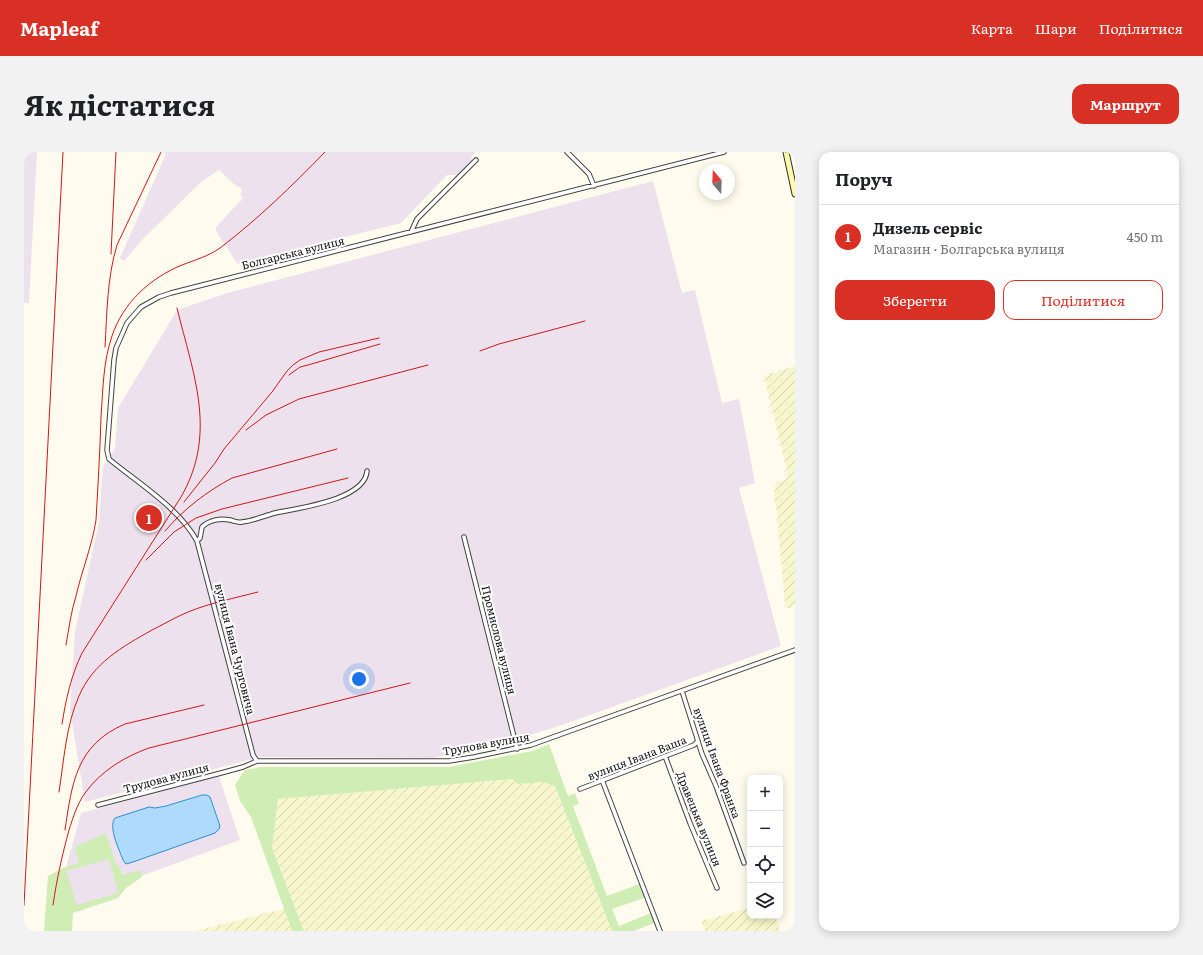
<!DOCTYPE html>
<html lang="uk">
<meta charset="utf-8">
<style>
:root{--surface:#fff;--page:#f2f2f2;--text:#202124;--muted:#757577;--line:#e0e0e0;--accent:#d93025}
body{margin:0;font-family:Literata,serif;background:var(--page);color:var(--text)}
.controls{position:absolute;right:12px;bottom:12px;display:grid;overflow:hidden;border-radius:8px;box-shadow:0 2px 10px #0003}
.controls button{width:36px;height:36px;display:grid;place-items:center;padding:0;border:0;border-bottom:1px solid var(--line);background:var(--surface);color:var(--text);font:20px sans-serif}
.compass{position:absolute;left:675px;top:12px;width:36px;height:36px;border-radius:50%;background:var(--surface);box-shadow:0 2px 10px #0003;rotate:341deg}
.you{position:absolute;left:335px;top:527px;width:14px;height:14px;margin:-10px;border:3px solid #fff;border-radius:50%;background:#1a73e8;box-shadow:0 0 0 6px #1a73e833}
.badge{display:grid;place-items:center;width:26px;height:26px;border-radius:50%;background:var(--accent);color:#fff;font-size:13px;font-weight:700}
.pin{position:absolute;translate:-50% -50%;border:2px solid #fff;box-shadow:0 1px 4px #0006}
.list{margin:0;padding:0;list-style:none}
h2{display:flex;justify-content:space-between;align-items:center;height:52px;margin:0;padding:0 16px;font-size:17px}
h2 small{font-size:13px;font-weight:400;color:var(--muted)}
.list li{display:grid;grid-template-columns:26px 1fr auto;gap:12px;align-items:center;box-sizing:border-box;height:64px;padding:0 16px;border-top:1px solid var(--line)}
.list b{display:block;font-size:15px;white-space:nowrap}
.list p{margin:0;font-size:13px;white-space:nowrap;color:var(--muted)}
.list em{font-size:13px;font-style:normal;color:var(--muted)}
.actions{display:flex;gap:8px;padding:12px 16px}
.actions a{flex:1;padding:9px 0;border:1px solid var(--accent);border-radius:12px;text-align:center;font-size:14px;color:var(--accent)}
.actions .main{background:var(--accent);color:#fff}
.icon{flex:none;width:22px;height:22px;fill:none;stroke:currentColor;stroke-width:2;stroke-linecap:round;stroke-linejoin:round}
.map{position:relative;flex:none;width:771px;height:779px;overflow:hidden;border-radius:12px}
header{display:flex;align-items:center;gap:24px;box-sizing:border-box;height:56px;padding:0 20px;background:var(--accent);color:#fff}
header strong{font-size:19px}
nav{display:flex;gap:22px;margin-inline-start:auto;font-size:14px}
.intro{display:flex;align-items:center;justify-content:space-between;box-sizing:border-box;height:96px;padding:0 24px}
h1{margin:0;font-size:28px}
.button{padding:10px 18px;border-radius:12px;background:var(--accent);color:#fff;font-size:14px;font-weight:700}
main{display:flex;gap:24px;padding:0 24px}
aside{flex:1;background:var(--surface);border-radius:12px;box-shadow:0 2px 10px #0003}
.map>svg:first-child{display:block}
.industrial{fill:#ede1ed}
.farmland{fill:url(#farmland-furrows)}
.grass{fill:#cfedb4;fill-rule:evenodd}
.water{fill:#aedbfc;stroke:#2e8ed9}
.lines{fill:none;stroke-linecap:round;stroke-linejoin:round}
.street-casing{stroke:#414141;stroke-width:5.5}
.secondary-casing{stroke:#303030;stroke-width:7}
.street{stroke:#fff;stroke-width:3.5}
.secondary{stroke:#fff9aa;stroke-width:5}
.rail{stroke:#cb1919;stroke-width:1}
.labels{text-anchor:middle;stroke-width:4;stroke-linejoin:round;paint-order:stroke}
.street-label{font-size:11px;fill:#0e0e0e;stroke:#fff}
</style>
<header>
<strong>Mapleaf</strong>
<nav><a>Карта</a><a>Шари</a><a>Поділитися</a></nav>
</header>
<div class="intro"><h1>Як дістатися</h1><a class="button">Маршрут</a></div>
<main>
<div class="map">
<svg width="771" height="779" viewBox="0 0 771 779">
<defs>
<pattern id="farmland-furrows" width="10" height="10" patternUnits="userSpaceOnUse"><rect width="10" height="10" fill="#f8f6cc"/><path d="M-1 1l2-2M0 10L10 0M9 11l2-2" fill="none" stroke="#d3d2ae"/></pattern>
</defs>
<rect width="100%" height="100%" fill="#fffcef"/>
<path class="industrial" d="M0 0H13L5 151H0Z
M139 0H452L447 5 448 9 434 23H423L377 71 262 100 219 113 213 111 192 79V75L219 46 216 42 218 40 217 36 212 34 195 18 177 30 119 87 100 109 96 106 142 2Z
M629 29 658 141 671 138 698 251 715 247 731 331 715 336 757 494 538 573 477 592 409 606 237 605 61 650 46 558 51 479 75 370 79 314 91 296 94 256 153 158 200 142Z
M195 624 216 688 120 723 101 735 93 745 51 758 41 719 57 661Z"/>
<path class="farmland" d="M771 214V454L764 456 761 454 753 360 750 346 751 332 763 326 764 323 740 224Z
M489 627 495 632 519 630 531 634 588 779H280L248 696 254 647Z
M726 756V764H751L756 779H681L677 769Z
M260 757 268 779H171Z"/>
<path class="grass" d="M525 592 544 644 551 641 555 652 549 654 583 744 618 731 623 745 588 757 595 774 629 760 633 770 610 779H588L531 634 519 630 494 632 489 627 254 647 248 696 280 779H268L227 665 216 649 211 633 221 618 237 615H425L508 599Z
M82 681 91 709 99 723 117 718 118 725 102 736 94 746 49 761 48 779H20L24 724 39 716 55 711 51 695ZM85 707 94 741 53 753 42 719Z"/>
<path class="water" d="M178 643H183L186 645 196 674 195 677 191 681 109 710 102 712 99 708C95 697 84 675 91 666L125 655 131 656 142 654Z"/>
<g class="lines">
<defs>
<path id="street" d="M543 0 565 22 570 34
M387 80 393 67 452 8
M440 385 493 597
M173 389 176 386 178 375C185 368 196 366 206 368 210 369 214 371 218 370 229 369 240 364 251 361 274 356 341 348 343 319
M658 539 678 602 692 634 720 711
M641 604 666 671 693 736
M233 609 229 603 173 389C155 356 114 331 85 307L83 298 90 208 92 196 96 187 103 171 117 155 135 145 147 141 700 0
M578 628 636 779
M556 637 670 593 674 589
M74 653 197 621 219 615 233 609H425L450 605 507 593 771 498"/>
<path id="secondary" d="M762 0 771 42"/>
</defs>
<use href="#street" class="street-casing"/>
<use href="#secondary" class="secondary-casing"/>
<use href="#street" class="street"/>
<use href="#secondary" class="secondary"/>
<path class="rail" d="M87 102 92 0
M81 195C83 161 83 126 93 93L137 0
M456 199 475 192 561 169
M265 223 276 215 284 213 356 192
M222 278 242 263 275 247 404 213
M160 350 191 311 200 297 248 240 263 219 269 213 276 208 295 200 355 186
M141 379C160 357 182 340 208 326L313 297
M122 408 150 380 172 366 198 357 324 326
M42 493C45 476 47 460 52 444 58 418 68 394 72 368 74 333 76 299 77 265 79 238 79 210 88 184 99 151 126 126 158 113 171 108 185 104 196 96 234 67 268 34 301 0
M38 572C42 547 47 524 58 501L157 345C194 281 169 222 153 156
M35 640C40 608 42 573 55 544 69 511 98 495 128 478 140 472 152 465 164 460 186 451 211 446 234 440
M41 678C48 631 52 593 101 572L180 553
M0 753 39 0
M29 753C33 726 38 704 45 678 49 666 53 652 61 641 77 619 100 605 125 596L386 531"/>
</g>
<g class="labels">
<g class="street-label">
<text transform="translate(269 101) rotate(-14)" y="4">Болгарська вулиця</text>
<text transform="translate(475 488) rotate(76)" y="4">Промислова вулиця</text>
<text transform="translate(211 497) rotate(76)" y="4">вулиця Івана Чурговича</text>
<text transform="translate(462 592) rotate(-10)" y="4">Трудова вулиця</text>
<text transform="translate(613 606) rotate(-21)" y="4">вулиця Івана Ваша</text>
<text transform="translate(693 611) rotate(70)" y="4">вулиця Івана Франка</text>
<text transform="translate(142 626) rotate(-15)" y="4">Трудова вулиця</text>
<text transform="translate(675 667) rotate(68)" y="4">Дравецька вулиця</text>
</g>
</g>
</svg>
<div class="controls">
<button>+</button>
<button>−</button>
<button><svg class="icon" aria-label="locate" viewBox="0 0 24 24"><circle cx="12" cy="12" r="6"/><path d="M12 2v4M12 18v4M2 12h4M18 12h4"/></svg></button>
<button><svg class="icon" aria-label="layers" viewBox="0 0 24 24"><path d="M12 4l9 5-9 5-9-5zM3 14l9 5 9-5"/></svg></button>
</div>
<svg class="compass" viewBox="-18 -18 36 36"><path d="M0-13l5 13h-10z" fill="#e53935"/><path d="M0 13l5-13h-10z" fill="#757577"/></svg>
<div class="you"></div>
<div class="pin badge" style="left:125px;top:366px">1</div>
</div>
<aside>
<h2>Поруч<small></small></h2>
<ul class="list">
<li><span class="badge">1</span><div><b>Дизель сервіс</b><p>Магазин · Болгарська вулиця</p></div><em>450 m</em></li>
</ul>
<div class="actions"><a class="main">Зберегти</a><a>Поділитися</a></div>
</aside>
</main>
